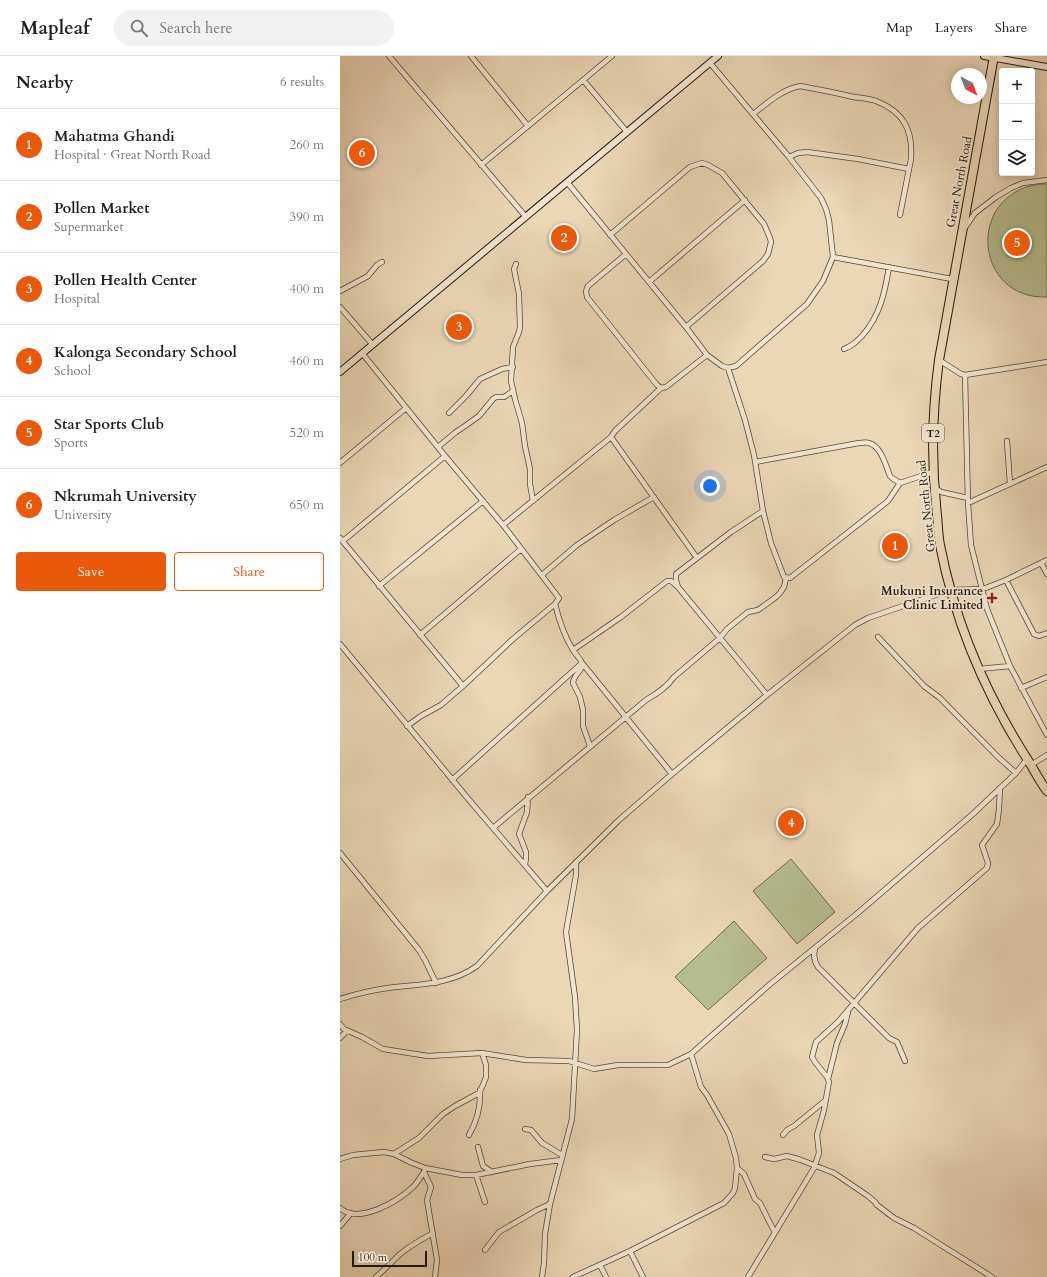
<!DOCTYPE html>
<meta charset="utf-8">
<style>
:root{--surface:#fff;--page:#f2f2f2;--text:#202124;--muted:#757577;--line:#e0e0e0;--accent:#ea580c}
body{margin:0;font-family:Cardo,serif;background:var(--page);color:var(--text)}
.controls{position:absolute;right:12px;top:12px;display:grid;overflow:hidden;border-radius:4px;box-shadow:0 2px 10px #0003}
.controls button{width:36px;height:36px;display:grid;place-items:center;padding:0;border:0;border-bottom:1px solid var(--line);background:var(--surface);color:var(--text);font:20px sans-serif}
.compass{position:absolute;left:611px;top:12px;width:36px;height:36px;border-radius:50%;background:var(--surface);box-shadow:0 2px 10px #0003;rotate:138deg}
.scale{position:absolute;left:12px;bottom:10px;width:75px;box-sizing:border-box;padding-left:4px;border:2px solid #23190d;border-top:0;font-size:11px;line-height:14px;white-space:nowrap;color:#23190d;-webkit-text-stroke:3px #f2e4d0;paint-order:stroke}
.you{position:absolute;left:370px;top:430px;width:14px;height:14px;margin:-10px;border:3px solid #fff;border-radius:50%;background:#1a73e8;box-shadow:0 0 0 6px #1a73e833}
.badge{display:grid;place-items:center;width:26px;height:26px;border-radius:50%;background:var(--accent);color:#fff;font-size:13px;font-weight:700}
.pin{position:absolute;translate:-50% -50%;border:2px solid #fff;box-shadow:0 1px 4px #0006}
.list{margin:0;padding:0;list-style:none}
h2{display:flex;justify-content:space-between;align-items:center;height:52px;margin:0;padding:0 16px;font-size:17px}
h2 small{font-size:13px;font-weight:400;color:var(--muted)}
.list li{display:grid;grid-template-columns:26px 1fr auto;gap:12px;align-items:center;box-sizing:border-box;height:72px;padding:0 16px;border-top:1px solid var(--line)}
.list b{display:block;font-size:15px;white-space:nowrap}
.list p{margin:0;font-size:13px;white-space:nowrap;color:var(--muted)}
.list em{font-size:13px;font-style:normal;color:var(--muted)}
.actions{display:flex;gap:8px;padding:12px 16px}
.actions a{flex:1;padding:9px 0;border:1px solid var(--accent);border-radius:4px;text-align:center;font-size:14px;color:var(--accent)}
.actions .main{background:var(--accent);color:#fff}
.icon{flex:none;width:22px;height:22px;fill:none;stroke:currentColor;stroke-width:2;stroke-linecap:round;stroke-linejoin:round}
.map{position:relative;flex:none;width:707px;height:1221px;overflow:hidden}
header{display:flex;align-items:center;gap:24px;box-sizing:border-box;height:56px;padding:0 20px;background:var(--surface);border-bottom:1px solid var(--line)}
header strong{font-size:19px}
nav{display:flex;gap:22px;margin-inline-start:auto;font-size:14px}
.search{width:280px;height:36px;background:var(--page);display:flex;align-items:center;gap:10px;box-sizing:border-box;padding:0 14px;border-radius:22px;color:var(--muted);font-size:15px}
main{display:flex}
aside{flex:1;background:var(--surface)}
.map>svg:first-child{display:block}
.green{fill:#b6be8e;stroke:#6c6c4e}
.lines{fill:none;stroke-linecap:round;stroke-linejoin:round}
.street-casing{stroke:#554837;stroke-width:6}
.secondary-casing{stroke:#23190d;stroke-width:8}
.highway-casing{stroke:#23190d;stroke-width:10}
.street{stroke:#f2e4d0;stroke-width:4.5}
.secondary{stroke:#f2e4d0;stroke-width:6}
.highway{stroke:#ebd6b6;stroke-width:8}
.poi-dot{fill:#8f2418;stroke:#f2e4d0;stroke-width:1.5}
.labels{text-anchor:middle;stroke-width:3.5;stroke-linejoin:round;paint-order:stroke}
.shield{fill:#f2e4d0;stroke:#615648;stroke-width:1}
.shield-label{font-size:11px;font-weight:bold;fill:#23190d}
.street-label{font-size:12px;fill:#23190d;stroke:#f2e4d0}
.poi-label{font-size:12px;font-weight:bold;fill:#23190d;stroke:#f2e4d0;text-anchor:end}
</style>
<header>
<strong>Mapleaf</strong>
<div class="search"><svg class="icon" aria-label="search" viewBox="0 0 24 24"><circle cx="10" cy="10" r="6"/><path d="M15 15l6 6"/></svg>Search here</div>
<nav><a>Map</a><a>Layers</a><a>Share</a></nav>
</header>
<main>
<aside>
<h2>Nearby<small>6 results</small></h2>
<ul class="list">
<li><span class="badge">1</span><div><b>Mahatma Ghandi</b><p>Hospital · Great North Road</p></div><em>260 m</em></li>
<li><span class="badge">2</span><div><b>Pollen Market</b><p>Supermarket</p></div><em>390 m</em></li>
<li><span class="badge">3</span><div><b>Pollen Health Center</b><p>Hospital</p></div><em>400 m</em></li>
<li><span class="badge">4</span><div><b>Kalonga Secondary School</b><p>School</p></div><em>460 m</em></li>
<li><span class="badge">5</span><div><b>Star Sports Club</b><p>Sports</p></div><em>520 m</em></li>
<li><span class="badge">6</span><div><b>Nkrumah University</b><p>University</p></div><em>650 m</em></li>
</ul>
<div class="actions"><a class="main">Save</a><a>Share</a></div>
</aside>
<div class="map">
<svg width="707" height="1221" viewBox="0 0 707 1221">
<rect width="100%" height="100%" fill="#ebd6b6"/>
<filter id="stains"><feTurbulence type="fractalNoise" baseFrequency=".005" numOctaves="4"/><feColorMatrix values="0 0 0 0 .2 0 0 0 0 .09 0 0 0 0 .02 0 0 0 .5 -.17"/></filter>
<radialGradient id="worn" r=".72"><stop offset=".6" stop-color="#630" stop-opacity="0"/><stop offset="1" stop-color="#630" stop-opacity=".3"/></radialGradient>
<path class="green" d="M700 128H707V241C634 244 625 138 700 128Z
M451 803 495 856 457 888 413 835Z
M394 865 427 902 368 954 335 921Z"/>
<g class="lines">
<defs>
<path id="street" d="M49 0 186 161
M131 0 188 70
M244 25 287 76
M413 58C429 46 441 34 460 30 476 33 493 36 509 40 517 42 527 42 536 45 564 56 573 74 571 103L560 159
M449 101 458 97 467 96 518 103 569 113
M141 109 272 0
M227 126 346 271 367 299 382 310 388 312 396 310 467 248 483 225 493 201 489 164 486 153 481 142 449 101 370 7
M624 173 635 157 656 141 671 132 683 127 707 124
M270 179 350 111 362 107 368 109 382 117 424 168 430 182 431 186 428 198 423 205 346 271
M286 198 248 230 246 235 247 241 317 329 321 332 326 331 367 299
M493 201 612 223
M176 208 174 213 179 238 180 271 179 276 173 291 171 325 175 343 182 367 185 390 190 413V428L193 445
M309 226 405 144
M0 235 28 220 37 209 42 206
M0 251 33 289
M504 293C512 290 516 286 522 280 540 260 545 236 549 211
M22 297 105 400 163 469 219 542 215 548 173 583 123 630 101 649 81 660 67 670
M599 304 621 318 625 319 628 447 631 489 647 553 670 610 707 679
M388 312 405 364 414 399 423 455 431 487 444 521 450 522 548 445 560 427 593 416
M625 319 707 306
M109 357 126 340 140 323 162 313 173 311
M271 381 357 502 391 476 423 455
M667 385 670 428
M98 391 116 376 125 370 139 360 153 343 156 341H164L173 335
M415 406 519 387C522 387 526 386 529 387 541 390 546 410 550 420L552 422 560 427
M0 407 66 352
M594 431 601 436 628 442
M628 447 707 411
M163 469 271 381 275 375 321 332
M0 482 123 630
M3 485 105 400
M357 502 336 518V524L338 531 427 639
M701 507 707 518
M202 519 237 489 274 464 314 441
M666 524 694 578 699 580 707 577
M39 530 143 445
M215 548C219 564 224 580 233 594 236 599 240 602 242 607 243 616 234 617 233 627L240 641 243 654V670L250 690
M80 579 181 493
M538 581 584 630 600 642 658 701 676 717
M0 588 130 745 207 835
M233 594 281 561 327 525H331L338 531
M639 613 670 610
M681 632 707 621
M691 709 707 699
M112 724 242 607 332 718
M153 772 306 644C318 637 327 631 334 621L380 582 387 573 408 556 418 554 436 541 440 537 444 531 446 522
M0 797 79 894 85 904 96 927
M185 808 186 803V796L179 778 187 756 188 741
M475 893C473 900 474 905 478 911L549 982 557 986 565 1005
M0 943C16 938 32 934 48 932 79 928 110 929 137 910L207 835 279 764 332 718 427 639 515 569 528 562 610 534 643 533 666 524 707 504
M0 968 4 973 22 981 43 993 88 1000 142 997 186 1004 229 1005 254 1013 278 1009H328L351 998
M0 982 7 975
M488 1023 497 987 505 968 508 956
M185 1073 191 1074 202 1087 222 1099
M129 1079C137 1065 141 1051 140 1034
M443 1079 447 1074 454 1070 486 1044
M138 1091 143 1110 152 1116
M54 1098 70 1106 85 1112 122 1119H136L190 1108 221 1104
M425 1101 434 1103 447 1100 461 1104 494 1117 528 1140 535 1146 537 1149 554 1162 574 1172 652 1221
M0 1103 13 1099 44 1096 54 1098 79 1082 103 1058 115 1050 139 1037 143 1029 146 1021V1009L142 997
M85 1112 84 1116 91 1131 87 1144 97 1204 95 1221
M397 1112 404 1118 415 1143 420 1147 434 1175
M136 1119 145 1146
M0 1152C19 1169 58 1145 73 1131 77 1127 80 1122 84 1116
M0 1170 11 1157
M145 1194 159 1176 197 1154 210 1148
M290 1195 303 1221
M260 1209 266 1221
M36 1221C44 1214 51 1207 59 1199 69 1190 81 1184 93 1177
M202 1221 204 1207 205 1178 210 1148 232 1063 237 974 235 941 226 876 236 819V806
M233 1221 290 1195 384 1147 393 1137 395 1132 397 1112 396 1102 389 1078 367 1039 361 1031 351 998 429 929 519 856 634 757 676 717 687 703
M408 1221 474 1112 479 1097 477 1079 484 1054 489 1026 487 1021 475 1006 472 1001 476 986 498 966 578 872 647 812 648 807 642 789 657 768 659 753 660 732"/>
<path id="secondary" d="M644 0 707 11
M0 316 378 0"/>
<path id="highway" d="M654 0 599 304C592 356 591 407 597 459 598 469 598 479 600 489 615 567 648 643 691 709 696 718 701 727 707 735"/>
</defs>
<use href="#street" class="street-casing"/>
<use href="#secondary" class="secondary-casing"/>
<use href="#highway" class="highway-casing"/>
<use href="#street" class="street"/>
<use href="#secondary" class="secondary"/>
<use href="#highway" class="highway"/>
</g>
<path class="poi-dot" d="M650 536h4v4h4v4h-4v4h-4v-4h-4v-4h4z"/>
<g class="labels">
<rect class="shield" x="582" y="368" width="22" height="18" rx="3"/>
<g class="shield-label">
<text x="593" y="381">T2</text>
</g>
<g class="street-label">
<text transform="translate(619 126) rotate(-79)" y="4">Great North Road</text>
<text transform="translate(586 450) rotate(-96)" y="4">Great North Road</text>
</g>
<g class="poi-label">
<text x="643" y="539">Mukuni Insurance<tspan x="643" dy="14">Clinic Limited</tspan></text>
</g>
</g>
<rect width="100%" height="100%" filter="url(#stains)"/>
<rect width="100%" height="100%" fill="url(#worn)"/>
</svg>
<div class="controls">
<button>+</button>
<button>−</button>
<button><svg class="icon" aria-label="layers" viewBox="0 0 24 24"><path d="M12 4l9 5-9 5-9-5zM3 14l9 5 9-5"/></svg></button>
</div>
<svg class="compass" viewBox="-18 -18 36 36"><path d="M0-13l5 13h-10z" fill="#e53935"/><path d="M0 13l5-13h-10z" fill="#757577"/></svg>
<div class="scale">100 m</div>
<div class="you"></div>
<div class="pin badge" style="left:555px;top:490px">1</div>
<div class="pin badge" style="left:224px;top:182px">2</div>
<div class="pin badge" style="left:119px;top:271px">3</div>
<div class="pin badge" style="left:451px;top:767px">4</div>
<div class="pin badge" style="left:677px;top:187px">5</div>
<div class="pin badge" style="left:22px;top:97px">6</div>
</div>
</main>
